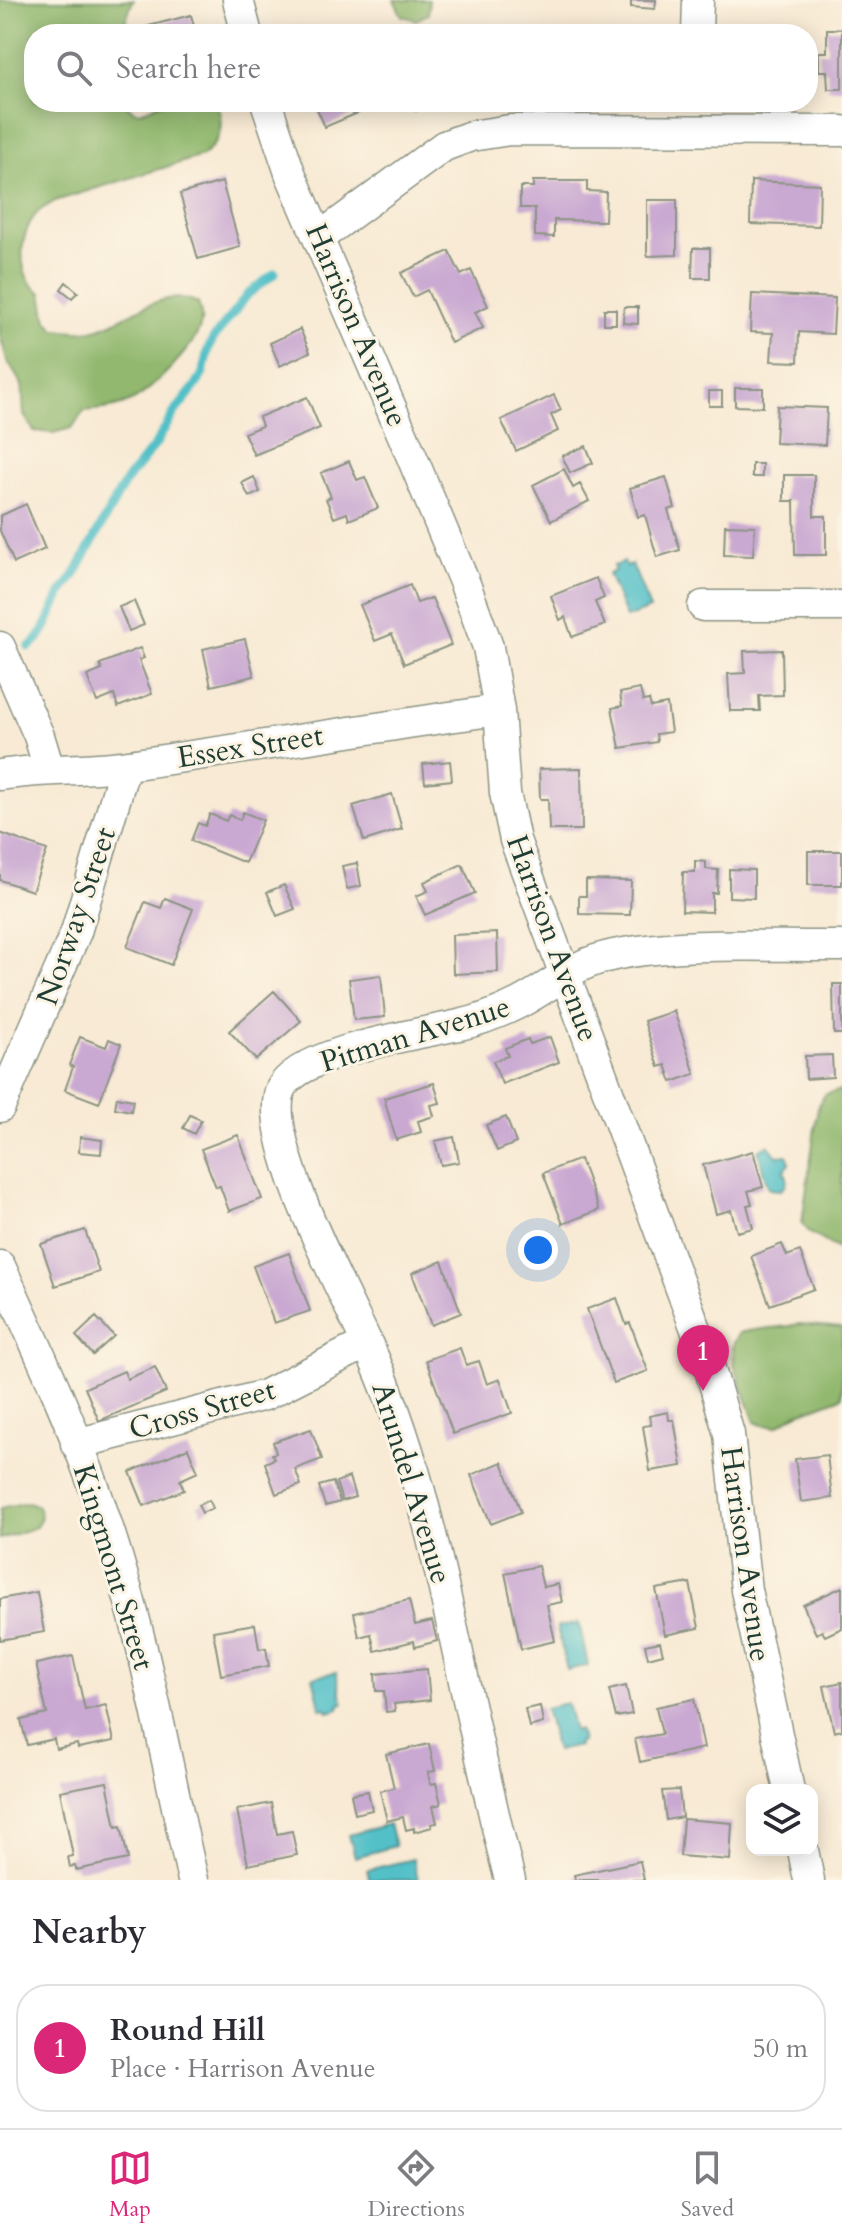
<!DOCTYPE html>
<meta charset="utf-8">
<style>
:root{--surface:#fff;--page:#f7f7f7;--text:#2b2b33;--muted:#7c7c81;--line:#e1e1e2;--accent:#db2777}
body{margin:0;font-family:Cardo,serif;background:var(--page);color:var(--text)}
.controls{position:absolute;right:24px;bottom:24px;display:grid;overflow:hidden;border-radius:16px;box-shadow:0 4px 20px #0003}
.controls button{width:72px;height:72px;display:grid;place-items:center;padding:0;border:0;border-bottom:2px solid var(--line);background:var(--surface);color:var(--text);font:40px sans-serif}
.you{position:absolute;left:538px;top:1250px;width:28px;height:28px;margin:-20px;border:6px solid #fff;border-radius:50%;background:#1a73e8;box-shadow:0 0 0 12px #1a73e833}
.badge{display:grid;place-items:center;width:52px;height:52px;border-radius:50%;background:var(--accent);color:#fff;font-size:26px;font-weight:700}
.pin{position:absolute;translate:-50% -66px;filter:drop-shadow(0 2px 4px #0008)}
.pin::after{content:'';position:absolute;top:42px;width:28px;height:24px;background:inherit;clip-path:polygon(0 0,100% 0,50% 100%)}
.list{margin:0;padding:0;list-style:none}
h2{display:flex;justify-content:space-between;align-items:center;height:104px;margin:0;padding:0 32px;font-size:34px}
h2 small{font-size:26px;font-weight:400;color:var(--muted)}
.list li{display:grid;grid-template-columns:52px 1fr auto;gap:24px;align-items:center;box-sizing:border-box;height:128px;margin:0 16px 16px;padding:0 16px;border:2px solid var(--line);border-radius:32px}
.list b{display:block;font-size:30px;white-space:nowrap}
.list p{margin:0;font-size:26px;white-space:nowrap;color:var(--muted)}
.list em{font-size:26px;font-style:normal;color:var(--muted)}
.icon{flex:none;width:44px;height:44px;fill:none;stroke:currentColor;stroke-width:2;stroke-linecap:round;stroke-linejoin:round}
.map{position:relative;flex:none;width:842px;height:1880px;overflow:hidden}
.search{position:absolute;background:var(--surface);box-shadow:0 4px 20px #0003;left:24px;right:24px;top:24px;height:88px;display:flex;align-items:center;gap:20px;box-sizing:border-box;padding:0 28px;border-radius:32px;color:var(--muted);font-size:30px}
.sheet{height:248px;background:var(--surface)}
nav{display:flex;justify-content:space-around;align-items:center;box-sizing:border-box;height:112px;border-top:2px solid var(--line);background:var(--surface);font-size:22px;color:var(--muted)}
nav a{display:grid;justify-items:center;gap:4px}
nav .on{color:var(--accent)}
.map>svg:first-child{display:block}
.forest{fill:#91b86e;stroke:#587a51;stroke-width:2}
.water{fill:#52c0c8;stroke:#387e7e;stroke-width:2}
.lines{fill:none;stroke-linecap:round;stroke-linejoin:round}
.stream{stroke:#52c0c8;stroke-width:9}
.building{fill:#c9a8d2}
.street-casing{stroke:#8c9484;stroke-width:33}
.street{stroke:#fff;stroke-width:30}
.labels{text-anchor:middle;stroke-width:6;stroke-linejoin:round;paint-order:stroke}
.street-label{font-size:30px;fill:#1f3d34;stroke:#fcf5e5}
</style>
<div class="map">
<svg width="842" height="1880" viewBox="0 0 842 1880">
<rect width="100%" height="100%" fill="#fcf5e5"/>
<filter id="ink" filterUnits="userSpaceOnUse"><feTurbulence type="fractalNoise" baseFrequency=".0125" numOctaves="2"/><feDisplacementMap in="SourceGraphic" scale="16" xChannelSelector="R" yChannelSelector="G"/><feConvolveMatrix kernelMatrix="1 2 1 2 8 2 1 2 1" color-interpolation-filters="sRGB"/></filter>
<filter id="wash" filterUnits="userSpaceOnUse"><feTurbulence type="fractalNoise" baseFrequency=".006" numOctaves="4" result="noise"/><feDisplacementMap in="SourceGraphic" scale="32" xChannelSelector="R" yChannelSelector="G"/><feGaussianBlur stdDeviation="1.8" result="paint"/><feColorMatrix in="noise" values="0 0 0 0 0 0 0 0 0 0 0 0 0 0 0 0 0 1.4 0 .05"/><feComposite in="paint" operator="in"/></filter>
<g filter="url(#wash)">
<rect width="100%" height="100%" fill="#f8ead4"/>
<path class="forest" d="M0 0H133L121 34H34V102H125C136 122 151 105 165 102 179 99 198 102 212 102L217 105C225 125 220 143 202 156L55 201C49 205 42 208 38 212 18 232 15 279 42 293L47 321 55 329C66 330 81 333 92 330 126 322 162 285 198 303 201 311 203 319 200 327 194 347 151 391 133 400 117 409 101 409 84 411L72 428 53 433 34 431 24 415 22 385 7 360 0 335Z
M394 0H429L428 14 416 20 402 16Z
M842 1090V1251L810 1233 802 1223 818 1106 825 1094Z
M799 1324 842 1328V1397L794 1415 777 1426 762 1425 755 1422 734 1365 733 1345 739 1333C760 1327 779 1329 799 1324Z
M28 1502 38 1506 41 1517 36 1527 0 1539V1508Z"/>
<path class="water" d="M624 562 626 567 632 564 650 609 626 618 608 574 615 571 613 566Z
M768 1145 777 1156 787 1155 790 1162 784 1171 787 1177 786 1185 781 1190 770 1189C765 1184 761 1160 758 1150Z
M579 1623 588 1665 567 1670 557 1627Z
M336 1672 343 1703 339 1705V1709L328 1712 326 1708 321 1709 313 1677Z
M567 1703 574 1731 579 1730 582 1742 578 1743V1746L556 1751 545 1708Z
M389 1824 395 1846 355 1857 349 1835Z
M413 1859 418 1880H370L367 1870Z"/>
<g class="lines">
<path class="stream" d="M29 647 38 639 47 624 61 593 75 574 125 482 155 445 174 413 197 384 203 373 208 349 213 339 248 294 275 273"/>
</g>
<g id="blocks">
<path class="building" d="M631 0H656L655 9 631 7Z
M191 15 196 34H142L141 28Z
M729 27 768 28V34H729Z
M827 29H842V89H828L827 71H819V52H827Z
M314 102H353L358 113 325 127Z
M398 102H421L416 111Z
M533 181H587V191L606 192 605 221 554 220V237L535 236V208H520V187H533Z
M751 181 820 184 819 226 750 224Z
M222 182 240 247 198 259 180 194Z
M647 200H677V255L647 256Z
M693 248H710V278H692Z
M449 251 461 275 471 270 488 306 475 312 483 328 451 343 427 290 413 297 401 273Z
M66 282 78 292 72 298 61 289Z
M752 294 835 298 833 334 799 332 798 362 771 361 773 333 750 332Z
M624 307H638V324L623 323Z
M604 309H616V324H604Z
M300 329 310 352 280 366 270 343Z
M735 388H763V407L735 406Z
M709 391H722V406H709Z
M554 395 561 410 551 415 558 431 516 451 501 420Z
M307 397 320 428 254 455 244 433 262 426 259 417Z
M777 406 827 408 825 445 775 443Z
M586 446 593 463 570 473 562 456Z
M349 461 357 480 365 477 378 508 349 520 347 513 334 518 326 499 331 497 321 473Z
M752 464H762V477H752Z
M564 469 573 488 580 484 589 501 551 521 533 485Z
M784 475H814V516H826V555H795L794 501H784Z
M254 477 260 492 249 497 242 483Z
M666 477 675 508 668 510 680 550 657 557 645 515 638 517 630 488Z
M26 504 45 549 14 563 0 531V516Z
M725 525 755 526 753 556 724 555Z
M596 578 604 598 595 602 605 625 572 637 565 617 560 620 551 596Z
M410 585 417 603 432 598 451 645 404 664 392 634 375 641 360 605Z
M134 601 144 625 129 631 119 607Z
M245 639 254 676 211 686 203 649Z
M140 648 144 658 139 660 152 694 118 707 114 695 97 702 87 676 102 670 100 664Z
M782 650 783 695 759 696 760 711H730L728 674 745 673 744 651Z
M640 689 643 701 649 700 651 707 667 704 671 732 656 734 657 742 620 748 612 708 622 706 620 693Z
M450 761 452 780 425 783 423 764Z
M581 768 582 830H549L548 799H540L539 769Z
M392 794 402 829 364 841 353 806Z
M243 812 263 820 245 863 191 841 198 823 205 826 210 814 226 821 229 815 240 820Z
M0 833 47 850 32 891 0 880Z
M808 851H842V885H808Z
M695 861 706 862V869L718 870 717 893H712V912L682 911 683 872H695Z
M357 863 361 886 347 889 342 866Z
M462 864 475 893 425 915 416 896 428 891 424 882Z
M729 869 754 870V898L729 897Z
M586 880 631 881 630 915 579 914V896H586Z
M284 885 295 909 277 916 267 892Z
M165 898 193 909 171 965 127 947 145 902 161 908Z
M497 933 498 972 453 974 452 935Z
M381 975 385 1017 354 1020 349 979Z
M833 984H842V1034H834Z
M274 991 301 1021 256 1060 229 1031Z
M674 1011 695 1074 672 1082 666 1065 659 1067 644 1021Z
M80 1037 106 1047 109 1039 121 1044 99 1103 65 1090 73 1067 69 1065Z
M550 1037 559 1062 502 1084 493 1061 508 1056 505 1048 528 1039 530 1044Z
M832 1055 833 1077 806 1079 805 1056Z
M434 1083 440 1103 431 1105 434 1116 418 1121 421 1132 396 1140 384 1098Z
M117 1097 133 1100 131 1111 115 1108Z
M190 1115 201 1120 194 1134 183 1128Z
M506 1117 516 1143 497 1151 486 1125Z
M238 1135 262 1199 229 1211 220 1186 216 1187 201 1149Z
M80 1137 102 1140 101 1154 79 1152Z
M454 1137 459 1162 441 1165 435 1141Z
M753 1151 763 1187 748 1191 752 1204 747 1205 753 1228 737 1232 731 1210 716 1214 703 1165Z
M580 1159 599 1210 563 1224 543 1173Z
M85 1230 99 1272 55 1286 41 1244Z
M782 1244 787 1256 800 1251 814 1289 770 1305 751 1256Z
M289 1253 310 1311 274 1323 253 1266Z
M442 1261 461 1313 431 1325 412 1273Z
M617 1298 626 1324 630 1323 648 1371 614 1383 587 1309Z
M96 1317 114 1336 93 1355 76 1336Z
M460 1348 466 1365 479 1361 487 1384 500 1379 512 1413 453 1434 426 1360Z
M155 1367 166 1392 99 1421 85 1388 124 1371 127 1379Z
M668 1412 669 1420H674L682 1466 650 1471 643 1426 651 1425 649 1416Z
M311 1429 322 1459 295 1469 301 1485 276 1494 265 1463 274 1459 272 1454 276 1453 273 1442Z
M188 1448 198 1472 180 1480 184 1490 144 1506 130 1472Z
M827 1455 832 1498 801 1502 795 1459Z
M502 1462 521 1512 491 1524 471 1475Z
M349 1477 355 1497 342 1501 336 1482Z
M333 1482 340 1502 325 1506 319 1486Z
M209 1500 213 1508 202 1513 198 1505Z
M538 1566 543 1587 558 1584 562 1602 547 1605 555 1641 521 1649 505 1573Z
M690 1583 699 1628 665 1635 656 1589Z
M842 1587V1628L825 1636 822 1631 816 1634 803 1605Z
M37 1592 44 1632 0 1640V1599Z
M409 1600 415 1625 432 1621 437 1641 415 1647 414 1641 375 1651 371 1634 359 1637 354 1613Z
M255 1624 259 1649 266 1648 269 1666 221 1675 213 1631Z
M660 1642 663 1654 648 1658 645 1645Z
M73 1656 85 1710 106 1705 114 1741 78 1748 77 1744 56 1749 54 1739 27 1745 21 1720 47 1714 36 1664Z
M427 1669 430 1700 394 1704 395 1711 386 1712 384 1691H376L375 1674Z
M842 1682V1730L834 1732 824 1686Z
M626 1686 632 1714 616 1717 609 1690Z
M694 1699 704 1748 640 1762 635 1739 662 1734 656 1707Z
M540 1706 543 1723 529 1727 525 1709Z
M429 1744 435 1771 428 1772 430 1784 436 1783 441 1804 433 1806 437 1823 431 1824 432 1827 414 1832V1828L406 1830 403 1817 387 1821 380 1791 394 1788 386 1754Z
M107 1782 116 1827 121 1826 128 1859 76 1870 75 1866 70 1867 68 1857 73 1856 60 1791Z
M679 1790 682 1817 666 1820 662 1791Z
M368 1791 372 1810 355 1814 351 1794Z
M271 1803 277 1834 292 1831 297 1855 248 1865 237 1810Z
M683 1819 732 1823 730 1860 680 1856Z
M640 1861 644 1880H575L574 1875Z"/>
</g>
</g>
<g filter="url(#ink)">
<use href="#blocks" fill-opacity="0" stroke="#8c9484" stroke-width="2"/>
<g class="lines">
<defs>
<path id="street" d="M238 0 247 34
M697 34 698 0
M266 102 290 173 404 438 465 584 488 647 499 710 505 793 515 840 707 1359 729 1434 746 1590 789 1790
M320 237 444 146 471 136 510 130 842 131
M703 606H842
M0 647 39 736 49 769
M0 775C43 768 86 771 128 765 252 748 375 727 499 710
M0 1107 76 932 125 766
M0 1266C37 1347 75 1429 103 1513 144 1632 165 1758 193 1880
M76 1444 265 1395 367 1343
M803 1850 809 1880
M510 1880C490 1802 473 1723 456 1644 434 1542 411 1438 367 1343 345 1295 260 1137 281 1089 299 1051 420 1034 459 1025 479 1021 501 1012 519 1003 555 984 572 964 614 955 683 941 771 947 842 946"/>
</defs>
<use href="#street" class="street-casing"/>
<use href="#street" class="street"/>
</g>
</g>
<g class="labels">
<g class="street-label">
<text transform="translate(357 325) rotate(67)" y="10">Harrison Avenue</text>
<text transform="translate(250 746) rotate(-9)" y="10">Essex Street</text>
<text transform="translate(76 916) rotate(-71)" y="10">Norway Street</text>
<text transform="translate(553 938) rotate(70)" y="10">Harrison Avenue</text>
<text transform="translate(415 1034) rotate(-17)" y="10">Pitman Avenue</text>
<text transform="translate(202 1409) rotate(-16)" y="10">Cross Street</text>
<text transform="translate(412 1483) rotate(73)" y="10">Arundel Avenue</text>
<text transform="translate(746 1554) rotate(82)" y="10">Harrison Avenue</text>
<text transform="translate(114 1567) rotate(73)" y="10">Kingmont Street</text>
</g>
</g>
</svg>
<div class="controls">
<button><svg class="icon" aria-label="layers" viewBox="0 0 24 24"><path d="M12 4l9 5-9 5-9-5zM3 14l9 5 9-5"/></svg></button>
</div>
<div class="you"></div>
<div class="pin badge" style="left:703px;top:1391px">1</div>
<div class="search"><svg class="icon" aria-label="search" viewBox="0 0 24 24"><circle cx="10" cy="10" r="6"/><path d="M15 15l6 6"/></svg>Search here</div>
</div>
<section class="sheet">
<h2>Nearby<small></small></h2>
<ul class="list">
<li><span class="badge">1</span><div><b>Round Hill</b><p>Place · Harrison Avenue</p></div><em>50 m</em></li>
</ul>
</section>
<nav>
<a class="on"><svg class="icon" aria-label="map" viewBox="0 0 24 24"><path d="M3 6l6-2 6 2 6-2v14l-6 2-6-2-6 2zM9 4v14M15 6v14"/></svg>Map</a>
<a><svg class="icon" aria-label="directions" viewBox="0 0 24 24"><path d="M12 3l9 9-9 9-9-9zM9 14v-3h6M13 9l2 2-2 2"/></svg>Directions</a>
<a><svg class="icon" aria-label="saved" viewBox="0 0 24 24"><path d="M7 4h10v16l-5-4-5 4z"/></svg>Saved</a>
</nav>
